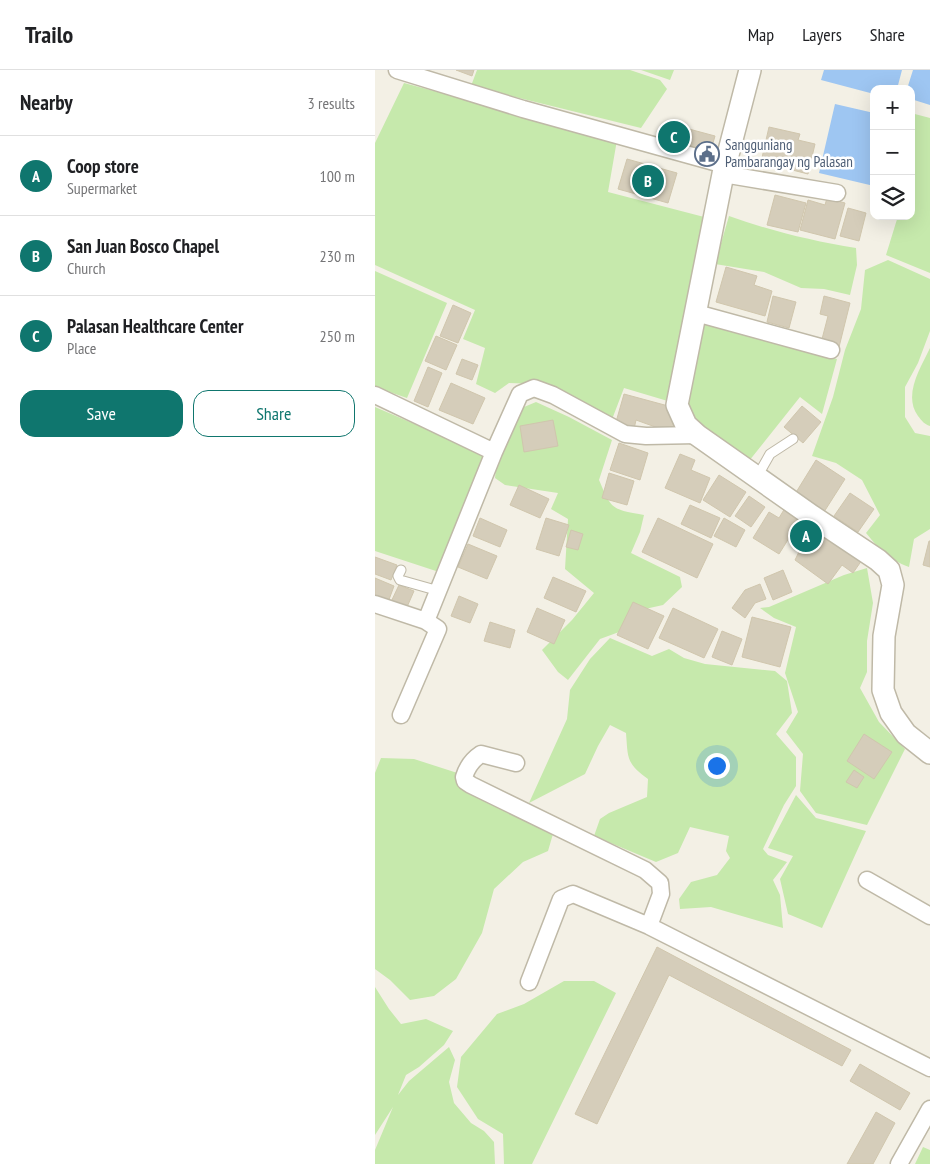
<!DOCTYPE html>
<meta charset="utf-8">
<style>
:root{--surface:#fff;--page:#f2f2f2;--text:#202124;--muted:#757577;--line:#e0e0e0;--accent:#0f766e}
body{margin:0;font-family:"PT Sans Narrow",sans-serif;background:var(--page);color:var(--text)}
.controls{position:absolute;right:15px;top:15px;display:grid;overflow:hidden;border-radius:10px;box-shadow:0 5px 20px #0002}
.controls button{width:45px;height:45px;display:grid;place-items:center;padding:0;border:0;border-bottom:1px solid var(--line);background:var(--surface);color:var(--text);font:25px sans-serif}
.you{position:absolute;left:341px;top:695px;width:18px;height:18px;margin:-12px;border:4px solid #fff;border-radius:50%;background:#1a73e8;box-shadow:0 0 0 8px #1a73e833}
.badge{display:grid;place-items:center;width:32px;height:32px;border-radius:50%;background:var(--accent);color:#fff;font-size:16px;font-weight:700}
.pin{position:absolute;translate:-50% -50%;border:2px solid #fff;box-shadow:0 1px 5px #0006}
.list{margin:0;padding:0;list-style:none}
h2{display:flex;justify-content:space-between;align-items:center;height:65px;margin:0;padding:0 20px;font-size:21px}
h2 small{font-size:16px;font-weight:400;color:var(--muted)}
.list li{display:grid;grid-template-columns:32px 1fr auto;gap:15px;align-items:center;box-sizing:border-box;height:80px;padding:0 20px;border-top:1px solid var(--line)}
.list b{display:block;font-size:19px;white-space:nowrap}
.list p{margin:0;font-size:16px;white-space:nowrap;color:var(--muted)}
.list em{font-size:16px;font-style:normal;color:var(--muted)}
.actions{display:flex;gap:10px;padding:15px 20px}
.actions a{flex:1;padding:11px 0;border:1px solid var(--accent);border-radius:15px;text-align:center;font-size:18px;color:var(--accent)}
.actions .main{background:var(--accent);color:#fff}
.icon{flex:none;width:28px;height:28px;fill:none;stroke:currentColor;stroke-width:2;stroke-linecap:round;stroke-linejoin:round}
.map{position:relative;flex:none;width:555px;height:1094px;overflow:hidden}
header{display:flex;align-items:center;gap:30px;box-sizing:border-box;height:70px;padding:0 25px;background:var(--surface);border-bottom:1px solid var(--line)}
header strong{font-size:24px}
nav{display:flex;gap:28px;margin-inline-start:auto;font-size:18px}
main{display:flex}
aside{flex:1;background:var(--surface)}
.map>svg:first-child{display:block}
.green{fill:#c6e9ac}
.water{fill:#9ec6f2}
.building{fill:#d5cdba;stroke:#d0c6ad}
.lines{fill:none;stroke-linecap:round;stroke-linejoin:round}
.service-casing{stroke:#bfb9a7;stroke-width:11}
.minor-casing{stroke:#bfb9a7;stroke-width:19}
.tertiary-casing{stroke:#bfb9a7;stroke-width:24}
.service{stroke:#fff;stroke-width:9}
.minor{stroke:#fff;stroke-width:16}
.tertiary{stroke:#fff;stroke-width:21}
.labels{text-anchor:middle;stroke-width:5;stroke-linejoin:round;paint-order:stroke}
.service-label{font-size:15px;fill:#4e5e75;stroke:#fff;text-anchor:start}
</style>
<header>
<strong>Trailo</strong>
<nav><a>Map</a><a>Layers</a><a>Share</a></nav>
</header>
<main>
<aside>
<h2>Nearby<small>3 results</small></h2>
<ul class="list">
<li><span class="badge">A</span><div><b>Coop store</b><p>Supermarket</p></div><em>100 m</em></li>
<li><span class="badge">B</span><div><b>San Juan Bosco Chapel</b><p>Church</p></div><em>230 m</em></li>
<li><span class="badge">C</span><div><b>Palasan Healthcare Center</b><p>Place</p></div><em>250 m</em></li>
</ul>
<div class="actions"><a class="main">Save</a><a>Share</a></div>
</aside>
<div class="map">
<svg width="555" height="1094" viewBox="0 0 555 1094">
<rect width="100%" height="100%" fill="#f3f0e5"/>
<path class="green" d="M102 0H255L285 10 292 19 266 58 96 16Z
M266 0H299L295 10Z
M29 13 242 70 233 122 333 148 296 332 249 318 236 352 163 314 134 313 120 323 101 314 110 278 88 269 100 240 0 195V73Z
M536 43 555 48V203L511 185 523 146H536Z
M354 146C396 161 437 171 481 178L482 195 475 225 449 219 426 218 389 202 340 194Z
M513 190 555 209V261L543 293 530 317V347L540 363 555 366V459L539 469 534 497C513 489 505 480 491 463L505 445 487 410 461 393 437 386 458 327 470 280 486 239 490 200Z
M0 201 72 233 32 328 0 317Z
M328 254 462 289 447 344 425 327 374 391 328 358 313 343 315 315Z
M555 278V356C549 354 547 351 543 346 528 325 545 299 555 278Z
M161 332 194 347 237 370 224 410C237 440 236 439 269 445L265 462 256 483 305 507 307 517 288 535 261 541 255 558 225 569 193 610 183 602 167 580 197 550 219 523 190 499 193 449 176 439 183 423 130 415 120 408 122 387 149 337Z
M0 337 93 377 109 386 64 502 0 481Z
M492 498 498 533 492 571V602L485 618 504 652 530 679 492 755 441 743 425 721 428 684 411 662 423 642 410 603 421 557 399 548 385 538 394 537 469 505Z
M235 568 277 586 294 579 309 588 330 594 400 601 412 611 417 643 401 664 421 687V716L409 735 388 779 393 785 412 792 398 810 405 825 408 858 336 837 305 839 304 829 316 812 342 805 355 788 351 781 354 766 315 757 303 783 281 792 219 766 225 749 234 743 272 727 273 709C251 693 253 688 251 663L235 655 223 676 210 704 154 733 192 649 195 620 215 589Z
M6 688 39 689 101 709 180 757 173 781 148 792 119 819 107 863 81 909 59 926 35 930 15 910 0 899V703Z
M421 725 441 748 491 761 447 858 413 844 405 809 418 786 393 778Z
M189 911H219L241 923 157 1094H129L128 1064 103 1049 82 1017 86 987 122 944 149 934Z
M0 917 14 939 26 954 51 949 78 961 69 975 44 997 31 1005 23 1025 34 1011 74 977 80 990 74 1012 79 1033 96 1053 109 1061 119 1072 120 1094H0V1080L18 1037 0 1065Z
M548 1077 555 1080V1094H540Z"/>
<path class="water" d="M449 0H527L522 19H499V24L446 10Z
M538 0H555V35L536 29V19H532Z
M460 34 499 43V116L444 103Z"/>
<path class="building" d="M81 0H99L97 6Z
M292 55 312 61 307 78 287 72Z
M394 57 425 64 423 70 440 74 433 104 386 92Z
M314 59 340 66 334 87 308 79Z
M252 89 302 103 293 133 243 119Z
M400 125 431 133 423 162 392 155Z
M452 128 470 133 460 169 425 160 433 130 450 135Z
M473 138 491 143 484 171 465 166Z
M351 197 382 206 379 215 397 221 390 246 341 232Z
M398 226 421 232 414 258 392 252Z
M449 226 475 233 464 277 446 273 453 246 445 244Z
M78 235 96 243 83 273 65 266Z
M61 266 82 275 71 300 50 291Z
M87 289 103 295 97 310 81 304Z
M53 297 67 303 53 337 39 331Z
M76 313 110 328 98 354 64 340Z
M249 324 297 337 305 355 300 360 286 359 261 350 259 359 241 352Z
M427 336 446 352 428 373 409 357Z
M178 350 183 376 149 382 145 356Z
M244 373 273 383 265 410 235 400Z
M305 384 320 390 316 400 335 408 325 433 290 418Z
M441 390 470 409 449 442 420 424Z
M234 403 259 411 252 435 227 428Z
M344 405 371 422 355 447 328 430Z
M144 415 174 429 165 448 135 435Z
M475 423 499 439 483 462 459 446Z
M374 426 390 437 376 457 360 446Z
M315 435 345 448 336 468 306 454Z
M410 438 426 449 404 484 378 468 394 442 404 448Z
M105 448 132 460 125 477 98 466Z
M171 448 194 455 184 486 161 479Z
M283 448 338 474 322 508 267 482Z
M349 448 370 460 361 477 339 466Z
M437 455 487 490 478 503 467 495 453 514 420 490Z
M196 460 208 464 203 480 191 477Z
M554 471H555V497L548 495Z
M93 474 122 486 112 509 83 497Z
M0 487 22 495 16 510 0 504Z
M408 500 417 522 398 530 389 508Z
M178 507 211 521 201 542 169 528Z
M0 508 19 516 12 535 0 530Z
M385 514 391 529 380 533 370 548 357 538 370 520Z
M24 515 39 521 32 537 15 534Z
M84 526 103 534 95 553 76 546Z
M258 532 289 546 273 579 242 565Z
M162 538 190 550 179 574 152 562Z
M298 538 343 559 329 588 284 568Z
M377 547 416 557 405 597 367 587Z
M115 552 140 560 135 578 109 571Z
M347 561 367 569 357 595 337 587Z
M489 664 517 682 499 709 472 691Z
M479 700 489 707 482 718 471 712Z
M282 877 476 980 467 996 294 905 222 1054 200 1044Z
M485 994 535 1023 525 1040 475 1011Z
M501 1042 520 1053 498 1094H472Z"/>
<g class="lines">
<defs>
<path id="service" d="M382 407 395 384 418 369
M26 500 23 506 25 510 64 521"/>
<path id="minor" d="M22 0 148 39 350 95
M348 104 462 123
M321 243 456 280
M0 325 119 382
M0 534 51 551 119 382 145 324 159 318 178 325 250 364 271 366 322 365
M26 645 63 559 51 551
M141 693 106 684C97 690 92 697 89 707L90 711 96 715 270 800 285 813 286 824 274 856
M492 810 555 846
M154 912 186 829 198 824 274 856 555 998
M524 1094 555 1039"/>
<path id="tertiary" d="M375 0 348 104 302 335 311 355 322 365 437 446 503 490 514 500 518 515 509 566 508 620 516 643 531 664 555 683"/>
</defs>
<use href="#service" class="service-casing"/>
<use href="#minor" class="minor-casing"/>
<use href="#tertiary" class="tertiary-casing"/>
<use href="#service" class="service"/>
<use href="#minor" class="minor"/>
<use href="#tertiary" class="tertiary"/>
</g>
<defs>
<symbol id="civic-ring" viewBox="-11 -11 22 22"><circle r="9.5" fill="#fff" stroke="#5c6f8a" stroke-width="1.5"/><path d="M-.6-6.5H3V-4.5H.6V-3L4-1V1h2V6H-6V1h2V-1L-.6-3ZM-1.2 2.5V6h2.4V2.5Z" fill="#5c6f8a"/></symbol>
</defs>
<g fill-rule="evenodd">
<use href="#civic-ring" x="318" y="70" width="28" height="28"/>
</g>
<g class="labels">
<g class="service-label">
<text x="350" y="80">Sangguniang<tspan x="350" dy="17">Pambarangay ng Palasan</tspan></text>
</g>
</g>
</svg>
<div class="controls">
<button>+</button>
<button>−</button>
<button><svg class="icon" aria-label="layers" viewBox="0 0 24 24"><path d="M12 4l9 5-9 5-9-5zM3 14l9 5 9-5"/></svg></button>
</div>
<div class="you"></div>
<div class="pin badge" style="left:431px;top:466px">A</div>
<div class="pin badge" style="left:273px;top:111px">B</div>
<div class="pin badge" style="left:299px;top:67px">C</div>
</div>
</main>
